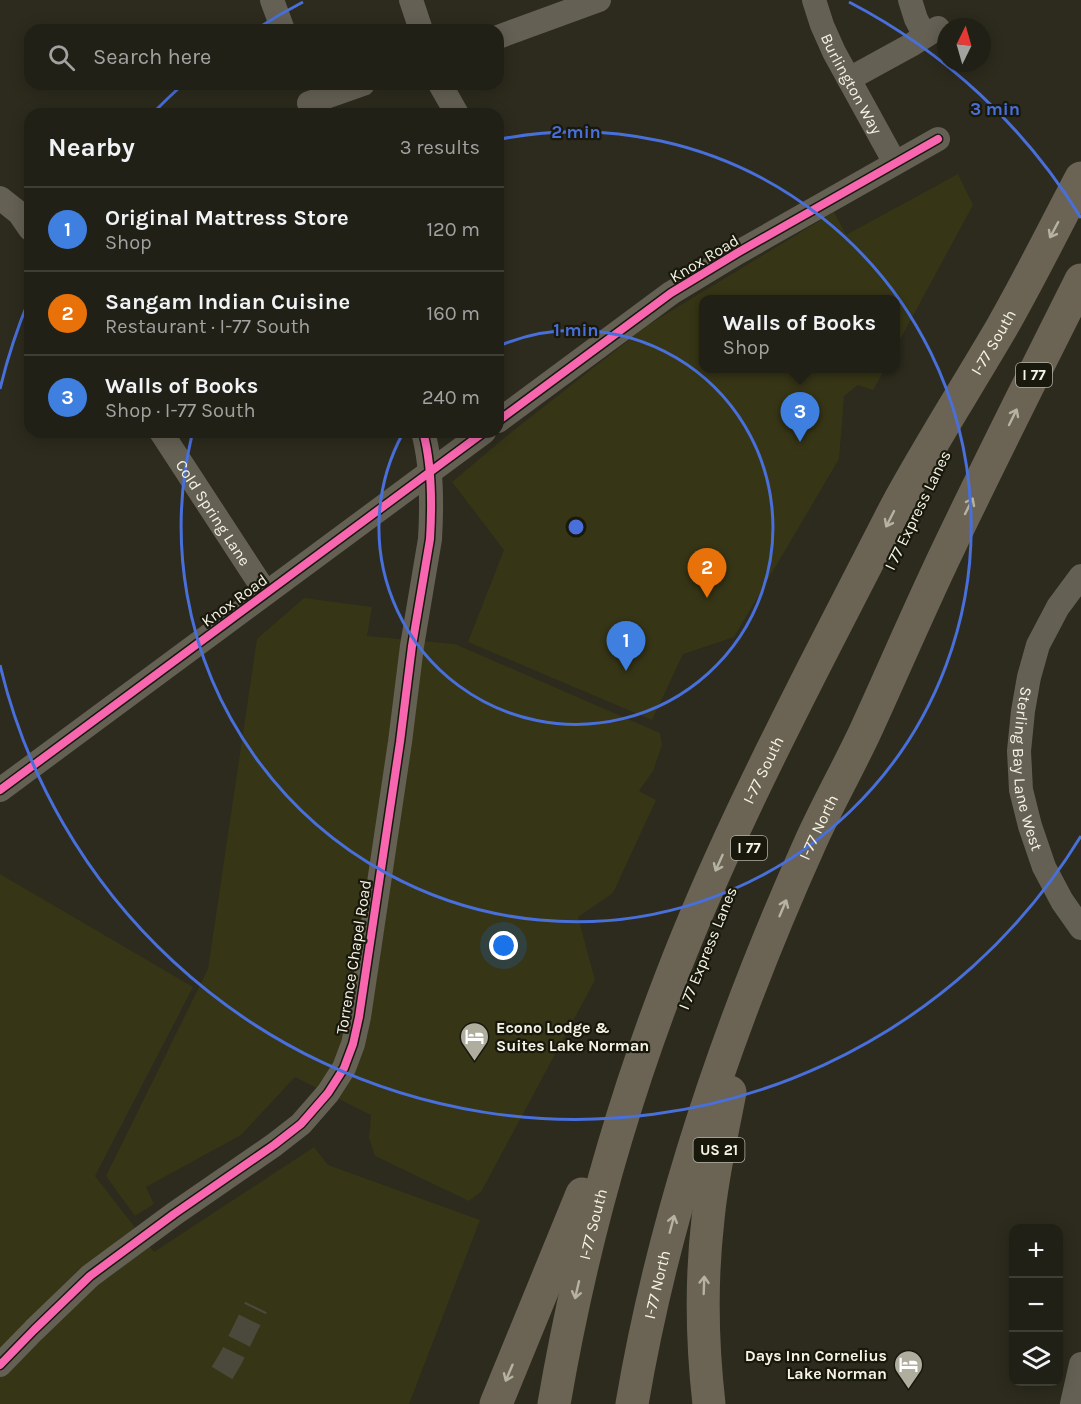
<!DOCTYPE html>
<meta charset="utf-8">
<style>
:root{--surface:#212016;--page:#2d2d23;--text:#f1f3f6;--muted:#a2a3a1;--line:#3e3e35;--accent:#aead9e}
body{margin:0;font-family:Karla,sans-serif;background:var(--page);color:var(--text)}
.controls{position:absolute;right:18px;bottom:18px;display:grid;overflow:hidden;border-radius:12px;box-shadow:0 3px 15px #0003}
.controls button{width:54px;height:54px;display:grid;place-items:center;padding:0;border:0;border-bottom:2px solid var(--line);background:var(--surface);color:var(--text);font:30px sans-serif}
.compass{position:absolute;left:937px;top:18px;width:54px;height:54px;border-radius:50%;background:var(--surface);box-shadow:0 3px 15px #0003;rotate:5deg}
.you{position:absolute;left:504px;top:946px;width:21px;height:21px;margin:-15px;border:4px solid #fff;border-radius:50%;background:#1a73e8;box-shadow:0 0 0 9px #1a73e833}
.badge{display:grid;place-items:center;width:39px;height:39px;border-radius:50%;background:var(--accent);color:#fff;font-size:20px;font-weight:700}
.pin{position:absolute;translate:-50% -50px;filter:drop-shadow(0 2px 3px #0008)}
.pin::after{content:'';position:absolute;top:32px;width:21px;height:18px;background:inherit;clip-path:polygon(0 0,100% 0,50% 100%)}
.popup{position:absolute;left:699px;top:295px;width:201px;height:78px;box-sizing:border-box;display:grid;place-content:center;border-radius:12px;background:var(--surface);filter:drop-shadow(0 2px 4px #0005);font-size:20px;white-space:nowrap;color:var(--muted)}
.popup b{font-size:22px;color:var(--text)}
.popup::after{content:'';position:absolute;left:50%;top:100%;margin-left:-12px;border:12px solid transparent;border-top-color:var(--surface)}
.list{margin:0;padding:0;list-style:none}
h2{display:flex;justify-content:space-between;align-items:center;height:78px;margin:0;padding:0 24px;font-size:26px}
h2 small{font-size:20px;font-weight:400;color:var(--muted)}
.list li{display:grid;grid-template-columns:39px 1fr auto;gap:18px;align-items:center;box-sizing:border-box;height:84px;padding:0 24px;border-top:2px solid var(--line)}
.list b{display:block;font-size:22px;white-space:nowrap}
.list p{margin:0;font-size:20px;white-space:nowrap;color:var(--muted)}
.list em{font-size:20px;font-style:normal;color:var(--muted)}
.icon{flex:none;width:33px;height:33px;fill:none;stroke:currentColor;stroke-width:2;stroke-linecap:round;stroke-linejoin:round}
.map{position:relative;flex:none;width:1081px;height:1404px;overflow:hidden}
.search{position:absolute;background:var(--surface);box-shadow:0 3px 15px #0003;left:24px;top:24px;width:480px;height:66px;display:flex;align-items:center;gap:15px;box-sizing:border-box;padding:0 21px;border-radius:18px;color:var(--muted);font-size:22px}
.panel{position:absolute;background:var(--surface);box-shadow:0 3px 15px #0003;left:24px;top:108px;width:480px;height:330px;border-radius:18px}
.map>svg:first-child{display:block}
.built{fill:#363516}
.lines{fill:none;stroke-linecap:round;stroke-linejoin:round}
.minor-tunnel{stroke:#4a493b;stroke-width:24;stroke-dasharray:24 12;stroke-linecap:butt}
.minor{stroke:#656054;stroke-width:24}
.highway{stroke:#6b6454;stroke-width:33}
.cycleway-casing{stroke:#19180d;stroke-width:11}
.cycleway{stroke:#f766af;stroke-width:8}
.oneway{stroke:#b6b3a3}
.ring{fill:none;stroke:#486fda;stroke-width:3}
.labels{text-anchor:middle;stroke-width:4.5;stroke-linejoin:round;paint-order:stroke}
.shield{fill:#19180d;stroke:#b2b1a4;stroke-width:1.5}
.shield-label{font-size:15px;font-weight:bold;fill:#f4f3e4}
.street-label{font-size:16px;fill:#f4f3e4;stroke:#19180d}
.poi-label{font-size:16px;font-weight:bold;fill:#f4f3e4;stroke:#19180d;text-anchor:start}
.centre{fill:#486fda;stroke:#19180d;stroke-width:3}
.ring-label{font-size:18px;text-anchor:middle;font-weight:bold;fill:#486fda;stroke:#19180d;stroke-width:4.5;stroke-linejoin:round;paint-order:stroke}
</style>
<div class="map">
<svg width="1081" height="1404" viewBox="0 0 1081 1404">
<rect width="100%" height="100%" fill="#2c2b1d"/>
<path class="built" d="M958 174 973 205 896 347V300H704V368L885 369 873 390 858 385 844 396 839 459 734 637 683 654 652 720 468 642 504 550 452 482 514 430 648 325 834 212 846 235Z
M304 598 372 607 367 636 455 644 660 733 662 745 653 771 639 791 656 800 613 893 578 917 595 980 481 1192 469 1201 375 1156 369 1138 371 1115 295 1077 241 1135 146 1187 154 1204 135 1216 106 1176 208 969 257 639Z
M0 874 193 987 95 1176 154 1252 314 1147 328 1165 480 1220 409 1404H0Z"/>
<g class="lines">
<path class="minor-tunnel" d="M222 1373 231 1358 256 1307"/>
<g class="minor">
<path d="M272 0 283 30"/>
<path d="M411 0 421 30"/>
<path id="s1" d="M814 0 822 25 834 52 895 163"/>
<path d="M910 0 916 19 925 36"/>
<path d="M498 37 599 0"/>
<path d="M849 79 911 45 938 28"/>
<path d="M440 84 457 114"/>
<path d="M309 103 363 84"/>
<path d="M0 198 19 213 30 229"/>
<path d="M498 421 671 293 737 253 938 139"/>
<path id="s2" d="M161 432 266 593"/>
<path id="s3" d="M1081 576 1058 607 1038 645 1029 677 1023 711 1019 751 1021 790 1030 826 1044 867 1062 901 1081 928"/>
<path d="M0 790 484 432"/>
<path d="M0 1365 34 1330 90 1276 174 1214 274 1145 301 1124 328 1093 344 1068 353 1044 359 1017 400 742 412 646 430 539C432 505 432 464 423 432"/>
<path d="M1072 1404 1081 1364"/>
</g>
<g class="highway">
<path d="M496 1404 582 1194"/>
<path id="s4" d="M554 1404C579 1258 618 1114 672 975 714 866 766 761 819 657 845 607 870 557 896 507 929 446 967 387 1002 327 1030 278 1055 227 1081 178"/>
<path id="s5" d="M632 1404C665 1209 730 1021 811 841 828 804 848 768 865 732 894 669 921 605 951 543 993 455 1037 368 1081 280"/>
<path d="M709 1404C702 1343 701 1280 708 1219 712 1176 722 1134 730 1092"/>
</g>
<defs>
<path id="cycleway" d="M498 421 671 293 737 253 938 139
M0 790 484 432
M0 1365 34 1330 90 1276 174 1214 274 1145 301 1124 328 1093 344 1068 353 1044 359 1017 400 742 412 646 430 539C432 505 432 464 423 432"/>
</defs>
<use href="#cycleway" class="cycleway-casing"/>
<use href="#cycleway" class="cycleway"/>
</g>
<defs><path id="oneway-shaft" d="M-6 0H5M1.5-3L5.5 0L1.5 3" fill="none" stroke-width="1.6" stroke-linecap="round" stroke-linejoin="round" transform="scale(1.5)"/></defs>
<g class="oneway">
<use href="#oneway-shaft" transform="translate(1054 230) rotate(118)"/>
<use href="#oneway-shaft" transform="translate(1013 417) rotate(-64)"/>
<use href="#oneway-shaft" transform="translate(969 506) rotate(-64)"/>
<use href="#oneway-shaft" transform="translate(890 519) rotate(117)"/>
<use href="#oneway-shaft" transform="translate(719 863) rotate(114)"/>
<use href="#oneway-shaft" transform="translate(783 908) rotate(-67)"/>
<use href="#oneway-shaft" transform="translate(672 1224) rotate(-75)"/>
<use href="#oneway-shaft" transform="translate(704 1285) rotate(-88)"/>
<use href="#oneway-shaft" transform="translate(577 1290) rotate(103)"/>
<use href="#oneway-shaft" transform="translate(509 1373) rotate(113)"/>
</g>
<g class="ring">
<path d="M499 346A197 197 0 1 1 403 433"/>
<path d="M501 139A395 395 0 1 1 192 435"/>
<path d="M1081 836A592 592 0 0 1 0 665M0 389A592 592 0 0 1 29 300M154 112A592 592 0 0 1 180 87M258 28A592 592 0 0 1 303 2M849 2A592 592 0 0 1 1081 218"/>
</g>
<defs>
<symbol id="hotel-pin" viewBox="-11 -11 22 30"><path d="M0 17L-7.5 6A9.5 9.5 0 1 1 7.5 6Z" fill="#aead9e" stroke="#19180d"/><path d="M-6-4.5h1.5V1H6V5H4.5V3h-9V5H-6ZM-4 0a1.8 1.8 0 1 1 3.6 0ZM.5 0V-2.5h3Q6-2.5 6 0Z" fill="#fff"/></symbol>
</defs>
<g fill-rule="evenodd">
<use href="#hotel-pin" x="458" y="1020" width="33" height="45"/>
<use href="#hotel-pin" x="892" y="1348" width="33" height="45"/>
</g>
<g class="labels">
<g class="shield">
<rect x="1016" y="363" width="36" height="24" rx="4.5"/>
<rect x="731" y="836" width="36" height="24" rx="4.5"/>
<rect x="693.5" y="1138" width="51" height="24" rx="4.5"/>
</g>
<g class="shield-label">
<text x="1034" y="380">I 77</text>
<text x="749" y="853">I 77</text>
<text x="719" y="1155">US 21</text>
</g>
<g class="street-label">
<text dy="6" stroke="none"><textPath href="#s1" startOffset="92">Burlington Way</textPath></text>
<text transform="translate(704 258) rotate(-31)" y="6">Knox Road</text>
<text dy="6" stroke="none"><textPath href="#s4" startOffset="1156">I-77 South</textPath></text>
<text transform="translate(917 510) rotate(-64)" y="6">I 77 Express Lanes</text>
<text dy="6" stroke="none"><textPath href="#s2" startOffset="96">Cold Spring Lane</textPath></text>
<text transform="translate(234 600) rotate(-36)" y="6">Knox Road</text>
<text dy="6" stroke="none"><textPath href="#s4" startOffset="670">I-77 South</textPath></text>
<text dy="6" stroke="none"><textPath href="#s3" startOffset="208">Sterling Bay Lane West</textPath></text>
<text dy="6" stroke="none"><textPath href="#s5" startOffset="608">I-77 North</textPath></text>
<text transform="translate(707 948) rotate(-68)" y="6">I 77 Express Lanes</text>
<text transform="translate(353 957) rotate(-81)" y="6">Torrence Chapel Road</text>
<text dy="6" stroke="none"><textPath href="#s4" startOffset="184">I-77 South</textPath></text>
<text dy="6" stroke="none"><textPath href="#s5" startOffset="122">I-77 North</textPath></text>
</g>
<g class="poi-label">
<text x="496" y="1033">Econo Lodge &amp;<tspan x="496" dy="18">Suites Lake Norman</tspan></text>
<text x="887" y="1361" text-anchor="end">Days Inn Cornelius<tspan x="887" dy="18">Lake Norman</tspan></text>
</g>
</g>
<circle cx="576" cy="527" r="9" class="centre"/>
<g class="ring-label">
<text x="995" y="115">3 min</text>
<text x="576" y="138">2 min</text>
<text x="576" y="336">1 min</text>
</g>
</svg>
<div class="controls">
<button>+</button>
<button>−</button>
<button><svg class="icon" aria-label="layers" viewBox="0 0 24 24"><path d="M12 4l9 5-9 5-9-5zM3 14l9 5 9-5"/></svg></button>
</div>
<svg class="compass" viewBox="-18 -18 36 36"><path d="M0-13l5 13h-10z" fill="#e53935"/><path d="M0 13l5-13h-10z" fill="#a2a3a1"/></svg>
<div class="you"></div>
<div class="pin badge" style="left:626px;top:671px;background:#3f7fe0">1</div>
<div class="pin badge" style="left:707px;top:598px;background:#e8710a">2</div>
<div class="pin badge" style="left:800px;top:442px;background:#3f7fe0">3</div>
<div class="popup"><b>Walls of Books</b>Shop</div>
<div class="search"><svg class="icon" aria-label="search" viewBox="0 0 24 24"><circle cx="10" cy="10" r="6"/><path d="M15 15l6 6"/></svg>Search here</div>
<section class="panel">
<h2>Nearby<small>3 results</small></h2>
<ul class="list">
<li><span class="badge" style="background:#3f7fe0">1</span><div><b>Original Mattress Store</b><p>Shop</p></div><em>120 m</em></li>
<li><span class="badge" style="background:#e8710a">2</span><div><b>Sangam Indian Cuisine</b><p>Restaurant · I-77 South</p></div><em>160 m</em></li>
<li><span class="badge" style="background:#3f7fe0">3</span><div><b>Walls of Books</b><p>Shop · I-77 South</p></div><em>240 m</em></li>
</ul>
</section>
</div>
